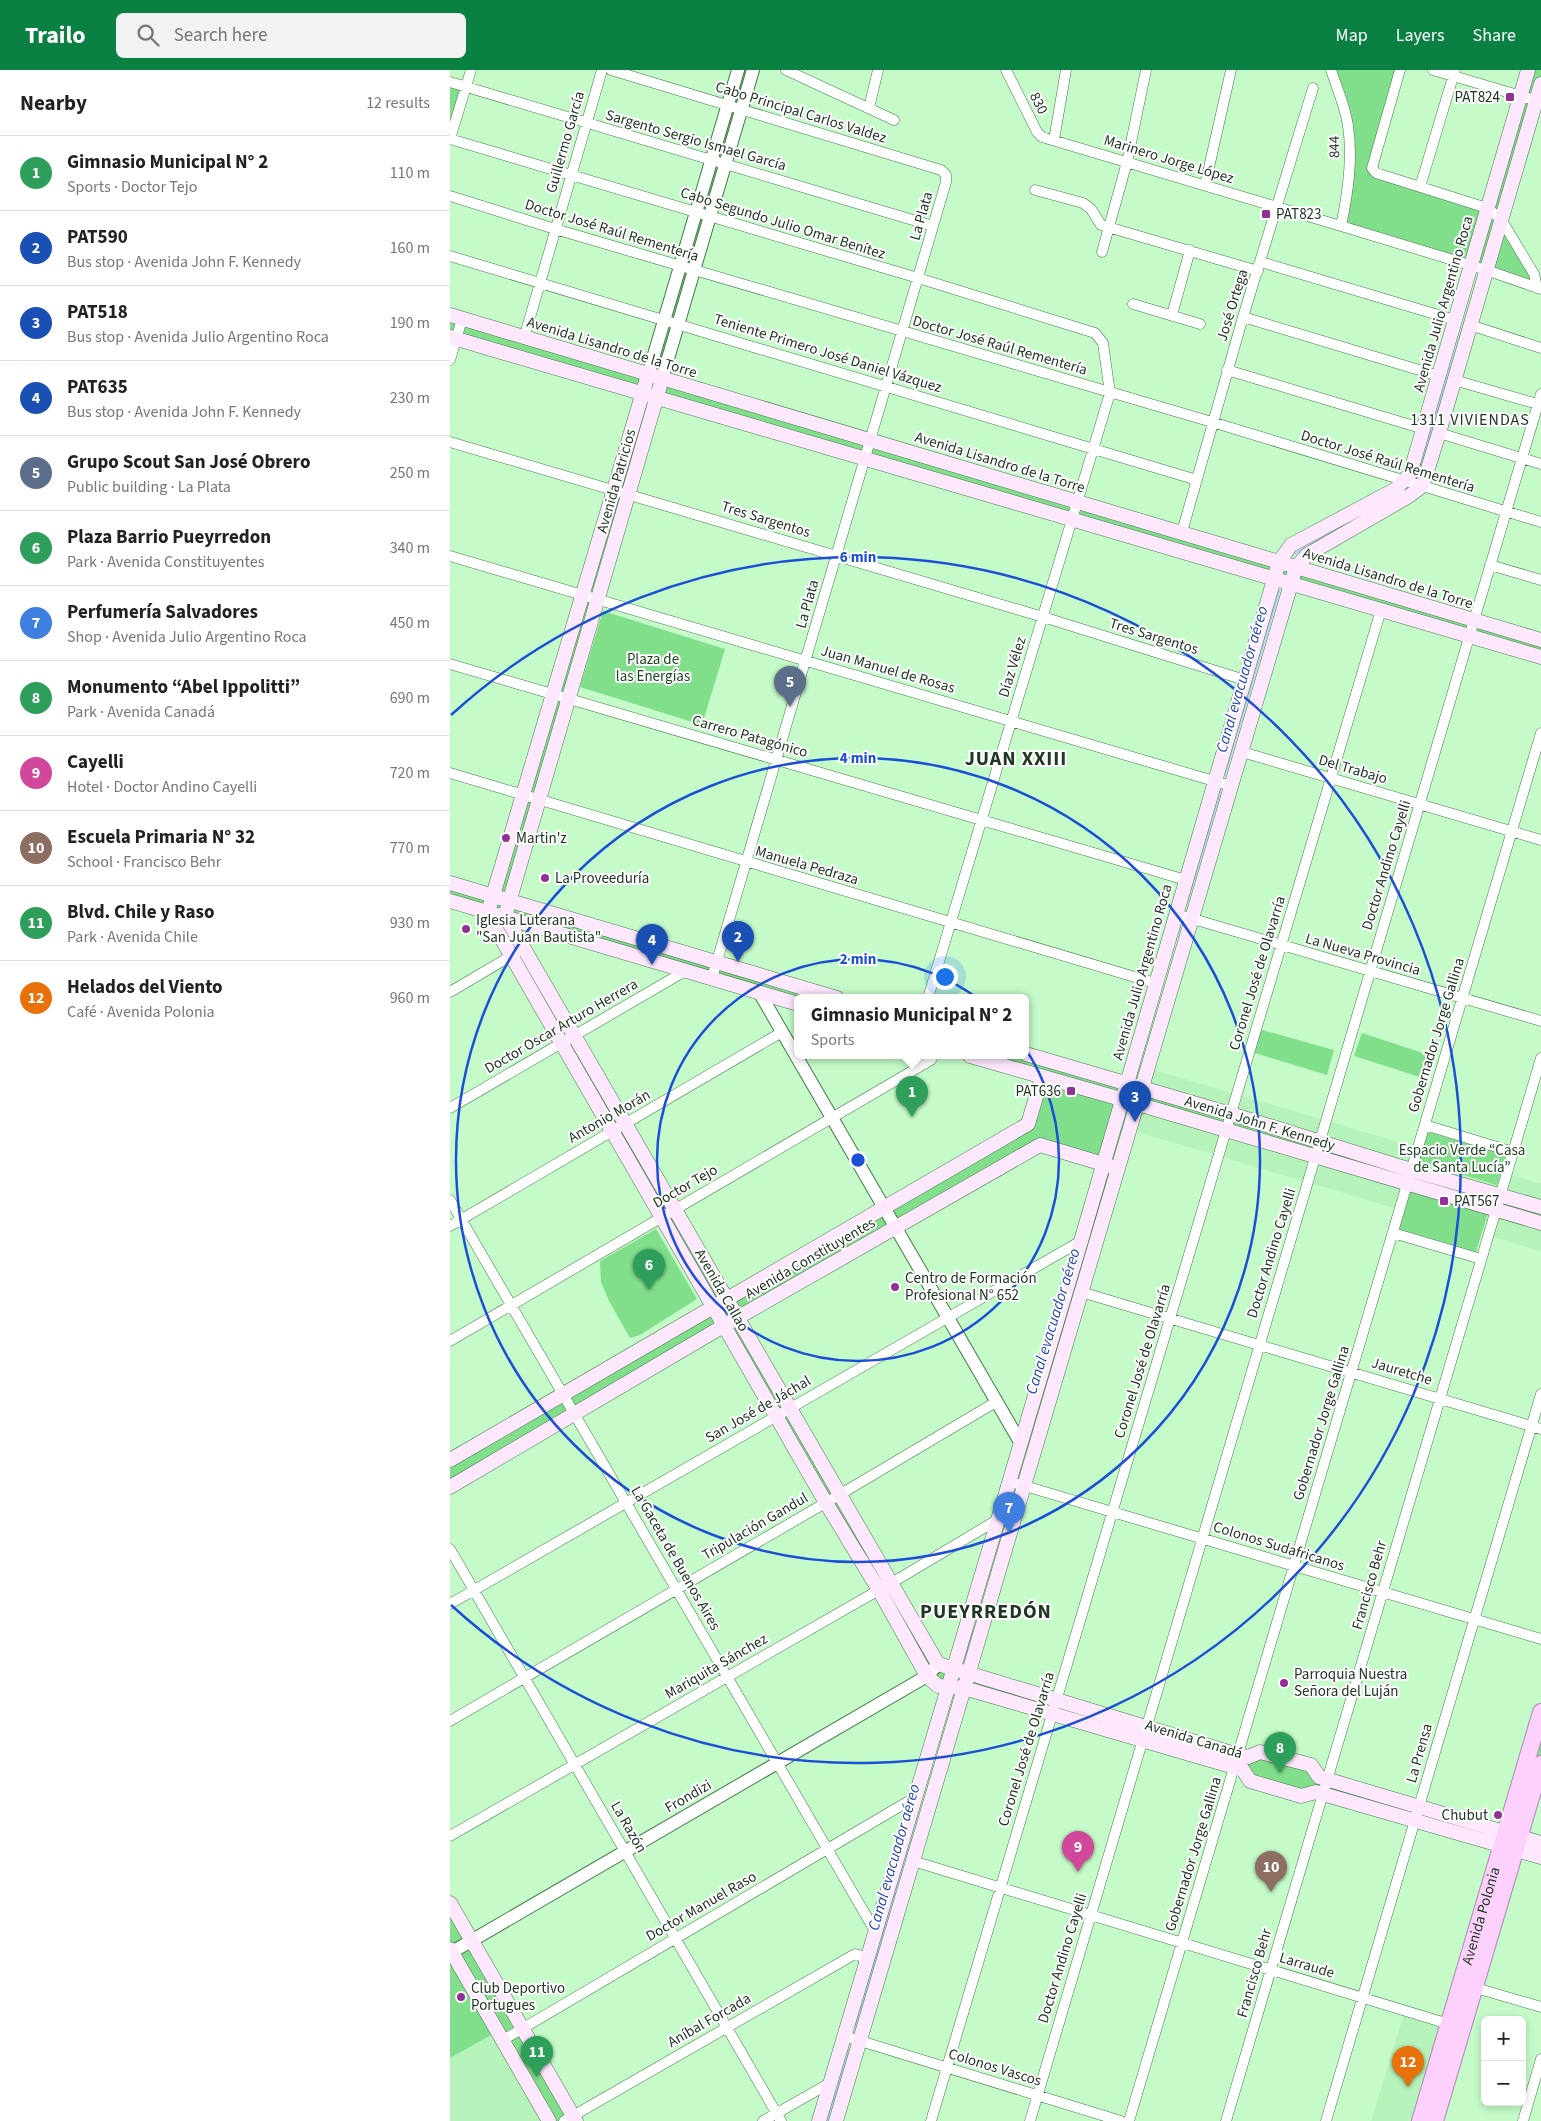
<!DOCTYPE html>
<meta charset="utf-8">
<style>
:root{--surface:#fff;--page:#f2f2f2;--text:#222;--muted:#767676;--line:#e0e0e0;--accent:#0b8043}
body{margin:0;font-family:"Source Sans 3",sans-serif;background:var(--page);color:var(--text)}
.controls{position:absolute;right:15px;bottom:15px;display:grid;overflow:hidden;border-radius:8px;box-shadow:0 2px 8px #0003}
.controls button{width:45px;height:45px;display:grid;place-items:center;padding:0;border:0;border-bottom:1px solid var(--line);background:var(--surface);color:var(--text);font:25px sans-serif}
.you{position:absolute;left:494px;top:906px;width:18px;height:18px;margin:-12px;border:4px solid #fff;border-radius:50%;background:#1a73e8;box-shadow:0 0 0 8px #1a73e833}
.badge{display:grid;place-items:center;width:32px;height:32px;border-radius:50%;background:var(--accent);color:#fff;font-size:16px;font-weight:700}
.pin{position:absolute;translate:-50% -41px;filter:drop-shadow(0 1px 2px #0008)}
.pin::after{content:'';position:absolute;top:26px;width:18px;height:15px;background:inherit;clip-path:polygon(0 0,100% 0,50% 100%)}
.popup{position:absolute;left:344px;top:924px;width:235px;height:65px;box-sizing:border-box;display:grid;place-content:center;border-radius:8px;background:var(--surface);filter:drop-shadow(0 1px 4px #0005);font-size:16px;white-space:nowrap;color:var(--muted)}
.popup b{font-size:19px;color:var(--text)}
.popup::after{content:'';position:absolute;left:50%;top:100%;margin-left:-10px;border:10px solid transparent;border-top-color:var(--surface)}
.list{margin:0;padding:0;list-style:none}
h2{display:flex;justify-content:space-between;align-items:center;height:65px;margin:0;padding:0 20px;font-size:21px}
h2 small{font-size:16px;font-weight:400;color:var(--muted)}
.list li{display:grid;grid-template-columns:32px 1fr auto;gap:15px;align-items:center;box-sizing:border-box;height:75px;padding:0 20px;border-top:1px solid var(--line)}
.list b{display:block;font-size:19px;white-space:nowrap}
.list p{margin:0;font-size:16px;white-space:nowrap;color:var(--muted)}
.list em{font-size:16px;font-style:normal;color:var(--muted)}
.icon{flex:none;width:28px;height:28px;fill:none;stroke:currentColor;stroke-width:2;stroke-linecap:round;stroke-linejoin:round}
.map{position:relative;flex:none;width:1091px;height:2051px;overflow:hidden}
header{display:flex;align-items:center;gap:30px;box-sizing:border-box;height:70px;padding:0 25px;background:var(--accent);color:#fff}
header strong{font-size:24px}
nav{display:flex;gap:28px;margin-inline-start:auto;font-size:18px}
.search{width:350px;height:45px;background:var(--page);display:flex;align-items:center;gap:12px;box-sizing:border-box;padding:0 18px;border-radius:8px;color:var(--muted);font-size:19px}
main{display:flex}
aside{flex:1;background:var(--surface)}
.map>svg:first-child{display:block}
.built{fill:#b6f3bb}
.green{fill:#81de8b}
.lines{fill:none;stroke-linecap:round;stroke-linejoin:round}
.stream{stroke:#b9cbf5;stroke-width:2.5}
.minor-casing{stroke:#45764a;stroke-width:11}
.tertiary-casing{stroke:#45764a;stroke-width:14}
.secondary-casing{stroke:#45764a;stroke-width:15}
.primary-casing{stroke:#af87b0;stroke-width:18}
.minor{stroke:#fff;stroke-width:10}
.tertiary{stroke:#fff;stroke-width:12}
.secondary{stroke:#fee8fe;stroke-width:14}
.primary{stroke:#fdd1fd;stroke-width:16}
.ring{fill:none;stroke:#1d4ed8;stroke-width:2.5}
.poi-dot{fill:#933096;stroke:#fff;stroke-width:2}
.labels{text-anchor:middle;stroke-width:4;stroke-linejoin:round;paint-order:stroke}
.poi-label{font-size:15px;fill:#213623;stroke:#fff;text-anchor:start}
.street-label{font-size:15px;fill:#213623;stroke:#fff}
.park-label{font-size:15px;fill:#1e4623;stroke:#fff}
.neighbourhood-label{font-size:16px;letter-spacing:1px;fill:#213623;stroke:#fff}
.water-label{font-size:16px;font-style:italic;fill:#2544b7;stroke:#fff}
.district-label{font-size:20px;font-weight:bold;letter-spacing:1px;fill:#213623;stroke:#fff}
.centre{fill:#1d4ed8;stroke:#fff;stroke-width:2.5}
.ring-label{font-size:15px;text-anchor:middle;font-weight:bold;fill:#1d4ed8;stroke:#fff;stroke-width:4;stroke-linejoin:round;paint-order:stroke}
</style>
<header>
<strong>Trailo</strong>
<div class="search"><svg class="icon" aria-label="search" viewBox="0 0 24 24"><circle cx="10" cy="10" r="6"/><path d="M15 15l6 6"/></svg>Search here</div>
<nav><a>Map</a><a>Layers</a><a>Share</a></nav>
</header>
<main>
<aside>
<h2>Nearby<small>12 results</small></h2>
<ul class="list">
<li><span class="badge" style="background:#2e9e5b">1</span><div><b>Gimnasio Municipal N° 2</b><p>Sports · Doctor Tejo</p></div><em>110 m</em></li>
<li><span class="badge" style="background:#1a4fb4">2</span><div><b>PAT590</b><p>Bus stop · Avenida John F. Kennedy</p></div><em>160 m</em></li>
<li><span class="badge" style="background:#1a4fb4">3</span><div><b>PAT518</b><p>Bus stop · Avenida Julio Argentino Roca</p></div><em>190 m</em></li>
<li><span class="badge" style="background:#1a4fb4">4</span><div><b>PAT635</b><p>Bus stop · Avenida John F. Kennedy</p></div><em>230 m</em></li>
<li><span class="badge" style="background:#5c6f8a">5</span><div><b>Grupo Scout San José Obrero</b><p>Public building · La Plata</p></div><em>250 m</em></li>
<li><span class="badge" style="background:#2e9e5b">6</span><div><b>Plaza Barrio Pueyrredon</b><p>Park · Avenida Constituyentes</p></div><em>340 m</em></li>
<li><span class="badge" style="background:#3f7fe0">7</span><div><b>Perfumería Salvadores</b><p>Shop · Avenida Julio Argentino Roca</p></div><em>450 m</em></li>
<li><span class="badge" style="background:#2e9e5b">8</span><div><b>Monumento “Abel Ippolitti”</b><p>Park · Avenida Canadá</p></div><em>690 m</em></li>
<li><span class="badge" style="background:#d1479c">9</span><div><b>Cayelli</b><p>Hotel · Doctor Andino Cayelli</p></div><em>720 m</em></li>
<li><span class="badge" style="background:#8d6e63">10</span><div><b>Escuela Primaria N° 32</b><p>School · Francisco Behr</p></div><em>770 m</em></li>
<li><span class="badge" style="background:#2e9e5b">11</span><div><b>Blvd. Chile y Raso</b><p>Park · Avenida Chile</p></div><em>930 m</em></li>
<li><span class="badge" style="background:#e8710a">12</span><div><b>Helados del Viento</b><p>Café · Avenida Polonia</p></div><em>960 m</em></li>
</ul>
</aside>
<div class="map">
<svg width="1091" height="2051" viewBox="0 0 1091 2051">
<rect width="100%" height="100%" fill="#c5fbc9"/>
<path class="built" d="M690 996 1091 1114V1181L670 1057Z
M955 1941 999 1954 980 2051H921Z
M43 1964 92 2051H0V1988Z"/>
<path class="green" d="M288 0H303L213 309 1091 570V587L207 328 59 831 387 928H348L56 847 276 1229 578 1054 591 1007 520 986H576L1091 1137V1153L671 1029 652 1094 590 1075 287 1248 488 1594 697 1656 861 1695 869 1707 1055 1762 1091 1642V1694L1069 1766 1091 1773V1787L965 1749 851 1726 793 1700 488 1616 274 1256 0 1417V1390L263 1237 40 851 0 831V813L42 826 192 323 0 267V245L198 305Z
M881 0H950L922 98 1037 138 1078 0H1091V14L1051 149 1087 218 891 156 898 56Z
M0 15 15 20 0 60Z
M153 541 275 579 252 655 130 617Z
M809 959 884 980 877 1005 801 982Z
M912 963 979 985 973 1008 904 986Z
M978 1062 1056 1085 1047 1115 969 1091Z
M960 1122 1037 1145 1026 1182 949 1159Z
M206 1159 247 1229 190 1265 180 1268 159 1231 151 1212 150 1191Z
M0 1833 126 2051H99L0 1879Z
M0 1889 43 1964 0 1988Z"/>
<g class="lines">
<path class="stream" d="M967 408 1020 234
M840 486 920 440
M775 703 829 521
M737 832 770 721
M669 1064 676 1042
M625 1216 657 1111
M514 1590 523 1557
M405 1957 466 1749
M377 2051 398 1980"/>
<defs>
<path id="minor" d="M161 0 491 100 496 105V112L262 908
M336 0 444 50
M556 0 587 62 592 67 891 156 1036 200 1091 219
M881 0C887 18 895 36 898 56 903 89 898 123 891 156
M950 0 922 98 926 103 1037 138 1051 149 1084 204 1087 218
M983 0 1091 32
M0 12 483 156
M419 38 428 0
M0 69 468 208 645 263 653 273 660 323 478 928
M0 69 21 0
M604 70 616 0
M755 115 781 0
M970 117 1005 0
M585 120 633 133 641 139 651 155 808 201
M0 126 105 159 762 352 1091 452
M652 182 677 92 696 0
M0 186 747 410
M811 192 1005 250
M683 234 750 254
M722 245 740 180
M793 247 989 306
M1020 255 1091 278
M74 268 152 0
M0 290 12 249
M777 300 974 359
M1004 310 1091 335
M989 363 1091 394
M0 372 593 547 795 610
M732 462 793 247 863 18
M0 486 781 716
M1040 495 1091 510
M0 594 736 810
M792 682 1091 770
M0 703 705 913
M726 844 1091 951
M0 922 66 883
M0 1038 237 900
M975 1055 1063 1082
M0 1130 425 1861
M0 1156 332 962
M943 1163 1031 1189
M631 1222 1091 1359
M0 1271 481 990 483 986
M558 1411 1091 1569
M0 1479 331 2051
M0 1534 631 1171
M0 1651 389 1425 546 1332
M0 1766 455 1505 547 1450
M463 1791 1002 1955
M1019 1916 1091 1937
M394 1966 671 2051
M53 1970 464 1728
M114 2051 405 1884 412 1886 415 1894
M313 2051 380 2013
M481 2051 931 540
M580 2051 1091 324
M679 2051 1091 663
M776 2051 1091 988
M876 2051 1091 1324
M1073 2051 1091 1989"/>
<path id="tertiary" d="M198 305 288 0
M212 309 303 0
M309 922 570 1372
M2 1882 477 1606 488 1594"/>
<path id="secondary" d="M0 245 1091 570
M0 267 1091 587
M198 305 38 842 39 847 376 1433 429 1520 477 1606 488 1616 514 1618 784 1697 793 1700 800 1711 851 1726 866 1722 1091 1787
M212 309 55 846 488 1594 788 1685 798 1687 810 1682 861 1695 869 1707 1091 1773
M0 813 387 928
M0 831 348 934
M576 984 781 1044 961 1100 1091 1137
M520 986 671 1029 1091 1153
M0 1390 578 1054 592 1007
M0 1417 287 1248 590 1075 660 1096
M0 1833 126 2051
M0 1879 99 2051
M369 2051 631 1171 829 492 841 475 946 419 960 404 1078 0
M386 2051 846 497 857 485 959 426 971 417 975 408 989 363 1091 14"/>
<g id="primary">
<path id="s1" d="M970 2051 1091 1642"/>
<path d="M985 2051 1091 1694"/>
</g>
</defs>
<use href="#minor" class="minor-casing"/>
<use href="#tertiary" class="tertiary-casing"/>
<use href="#secondary" class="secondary-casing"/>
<use href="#primary" class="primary-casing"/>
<use href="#minor" class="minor"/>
<use href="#tertiary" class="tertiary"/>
<use href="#secondary" class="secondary"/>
<use href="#primary" class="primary"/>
</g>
<g class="ring">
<circle cx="408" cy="1090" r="201"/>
<circle cx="408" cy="1090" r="402"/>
<path d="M1 645A603 603 0 1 1 1 1535"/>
</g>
<g class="poi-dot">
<rect x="1055" y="22" width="10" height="10" rx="2.5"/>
<rect x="811" y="139" width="10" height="10" rx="2.5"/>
<circle cx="56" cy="768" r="5"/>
<circle cx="95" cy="808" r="5"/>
<circle cx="16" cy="859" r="5"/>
<rect x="616" y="1016" width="10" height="10" rx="2.5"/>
<rect x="989" y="1126" width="10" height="10" rx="2.5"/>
<circle cx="445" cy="1217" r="5"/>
<circle cx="834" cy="1613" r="5"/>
<circle cx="1048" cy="1745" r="5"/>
<circle cx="11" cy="1927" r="5"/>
</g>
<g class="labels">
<g class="poi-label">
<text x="1050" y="32" text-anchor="end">PAT824</text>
<text x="826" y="149">PAT823</text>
<text x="66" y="773">Martin'z</text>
<text x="105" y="813">La Proveeduría</text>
<text x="26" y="855">Iglesia Luterana<tspan x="26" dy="17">"San Juan Bautista"</tspan></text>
<text x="611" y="1026" text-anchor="end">PAT636</text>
<text x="1004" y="1136">PAT567</text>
<text x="455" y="1213">Centro de Formación<tspan x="455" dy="17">Profesional N° 652</tspan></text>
<text x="844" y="1609">Parroquia Nuestra<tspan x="844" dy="17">Señora del Luján</tspan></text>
<text x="1038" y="1750" text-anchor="end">Chubut</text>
<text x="21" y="1923">Club Deportivo<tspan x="21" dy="17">Portugues</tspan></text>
</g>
<g class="street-label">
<text transform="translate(589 33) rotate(64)" y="5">830</text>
<text transform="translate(351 42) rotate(17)" y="5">Cabo Principal Carlos Valdez</text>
<text transform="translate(246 70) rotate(16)" y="5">Sargento Sergio Ismael García</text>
<text transform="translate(115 72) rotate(-74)" y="5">Guillermo García</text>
<text transform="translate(884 77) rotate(-91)" y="5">844</text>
<text transform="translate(719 89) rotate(17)" y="5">Marinero Jorge López</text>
<text transform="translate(471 146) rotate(-74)" y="5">La Plata</text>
<text transform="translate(333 153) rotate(17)" y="5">Cabo Segundo Julio Omar Benítez</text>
<text transform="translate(162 160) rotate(17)" y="5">Doctor José Raúl Rementería</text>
<text transform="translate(993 234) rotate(-74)" y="5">Avenida Julio Argentino Roca</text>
<text transform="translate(782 235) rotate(-73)" y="5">José Ortega</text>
<text transform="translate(550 275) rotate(16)" y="5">Doctor José Raúl Rementería</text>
<text transform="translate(162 277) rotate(17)" y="5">Avenida Lisandro de la Torre</text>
<text transform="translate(378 283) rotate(17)" y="5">Teniente Primero José Daniel Vázquez</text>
<text transform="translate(938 391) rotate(17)" y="5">Doctor José Raúl Rementería</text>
<text transform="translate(550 392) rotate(17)" y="5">Avenida Lisandro de la Torre</text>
<text transform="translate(166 411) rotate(-74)" y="5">Avenida Patricios</text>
<text transform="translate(316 449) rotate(17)" y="5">Tres Sargentos</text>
<text transform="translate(938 508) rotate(17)" y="5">Avenida Lisandro de la Torre</text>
<text transform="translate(357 534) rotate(-74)" y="5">La Plata</text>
<text transform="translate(704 566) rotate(17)" y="5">Tres Sargentos</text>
<text transform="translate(562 597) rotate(-73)" y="5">Díaz Vélez</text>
<text transform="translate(438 599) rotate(16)" y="5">Juan Manuel de Rosas</text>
<text transform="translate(300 666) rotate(16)" y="5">Carrero Patagónico</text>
<text transform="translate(903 699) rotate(16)" y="5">Del Trabajo</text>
<text transform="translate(357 795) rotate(16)" y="5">Manuela Pedraza</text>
<text transform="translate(936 795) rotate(-73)" y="5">Doctor Andino Cayelli</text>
<text transform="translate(913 884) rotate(16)" y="5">La Nueva Provincia</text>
<text transform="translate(692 902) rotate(-74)" y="5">Avenida Julio Argentino Roca</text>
<text transform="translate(807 903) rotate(-73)" y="5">Coronel José de Olavarría</text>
<text transform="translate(111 956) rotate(-30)" y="5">Doctor Oscar Arturo Herrera</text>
<text transform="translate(986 965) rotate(-73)" y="5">Gobernador Jorge Gallina</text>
<text transform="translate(159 1046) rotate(-30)" y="5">Antonio Morán</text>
<text transform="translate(810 1053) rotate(17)" y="5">Avenida John F. Kennedy</text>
<text transform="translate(235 1116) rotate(-30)" y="5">Doctor Tejo</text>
<text transform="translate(821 1183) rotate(-73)" y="5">Doctor Andino Cayelli</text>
<text transform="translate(360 1188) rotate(-30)" y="5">Avenida Constituyentes</text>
<text transform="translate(272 1220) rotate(60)" y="5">Avenida Callao</text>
<text transform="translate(692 1291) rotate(-73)" y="5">Coronel José de Olavarría</text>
<text transform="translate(952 1301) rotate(17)" y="5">Jauretche</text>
<text transform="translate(308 1339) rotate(-30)" y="5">San José de Jáchal</text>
<text transform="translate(871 1353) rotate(-73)" y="5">Gobernador Jorge Gallina</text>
<text transform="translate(305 1456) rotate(-30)" y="5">Tripulación Gandul</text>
<text transform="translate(829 1476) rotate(17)" y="5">Colonos Sudafricanos</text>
<text transform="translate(226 1488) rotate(60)" y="5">La Gaceta de Buenos Aires</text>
<text transform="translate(919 1515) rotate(-74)" y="5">Francisco Behr</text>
<text transform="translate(266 1596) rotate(-30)" y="5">Mariquita Sánchez</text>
<text transform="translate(744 1669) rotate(17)" y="5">Avenida Canadá</text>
<text transform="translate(576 1679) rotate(-73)" y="5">Coronel José de Olavarría</text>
<text transform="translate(969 1683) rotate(-74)" y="5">La Prensa</text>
<text transform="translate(238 1726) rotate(-30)" y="5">Frondizi</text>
<text transform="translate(179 1757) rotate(60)" y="5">La Razón</text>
<text transform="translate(743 1784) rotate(-73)" y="5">Gobernador Jorge Gallina</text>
<text transform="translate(251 1836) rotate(-30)" y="5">Doctor Manuel Raso</text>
<text dy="5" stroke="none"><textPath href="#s1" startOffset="214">Avenida Polonia</textPath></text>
<text transform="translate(612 1888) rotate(-73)" y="5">Doctor Andino Cayelli</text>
<text transform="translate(857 1895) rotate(17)" y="5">Larraude</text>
<text transform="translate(804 1903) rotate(-74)" y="5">Francisco Behr</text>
<text transform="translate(259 1950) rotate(-30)" y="5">Aníbal Forcada</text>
<text transform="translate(545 1997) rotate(17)" y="5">Colonos Vascos</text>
</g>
<g class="park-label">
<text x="203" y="594">Plaza de<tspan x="203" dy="17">las Energías</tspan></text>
<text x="1012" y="1085">Espacio Verde “Casa<tspan x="1012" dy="17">de Santa Lucía”</tspan></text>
</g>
<g class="neighbourhood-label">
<text x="1020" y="355">1311 VIVIENDAS</text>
</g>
<g class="water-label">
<text transform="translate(791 609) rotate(-74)" y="6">Canal evacuador aéreo</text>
<text transform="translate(602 1251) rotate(-73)" y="6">Canal evacuador aéreo</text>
<text transform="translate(443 1787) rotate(-74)" y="6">Canal evacuador aéreo</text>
</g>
<g class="district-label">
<text x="566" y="695">JUAN XXIII</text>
<text x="536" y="1548">PUEYRREDÓN</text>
</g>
</g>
<circle cx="408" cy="1090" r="8" class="centre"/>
<g class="ring-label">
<text x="408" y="492">6 min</text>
<text x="408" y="693">4 min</text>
<text x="408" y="894">2 min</text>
</g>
</svg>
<div class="controls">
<button>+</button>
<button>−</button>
</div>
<div class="you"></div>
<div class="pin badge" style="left:462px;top:1047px;background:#2e9e5b">1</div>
<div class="popup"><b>Gimnasio Municipal N° 2</b>Sports</div>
<div class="pin badge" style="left:288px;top:892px;background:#1a4fb4">2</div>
<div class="pin badge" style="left:685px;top:1052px;background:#1a4fb4">3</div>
<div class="pin badge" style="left:202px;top:895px;background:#1a4fb4">4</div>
<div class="pin badge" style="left:340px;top:637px;background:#5c6f8a">5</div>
<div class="pin badge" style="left:199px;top:1220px;background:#2e9e5b">6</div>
<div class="pin badge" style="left:559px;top:1463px;background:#3f7fe0">7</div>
<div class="pin badge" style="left:830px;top:1703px;background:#2e9e5b">8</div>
<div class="pin badge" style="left:628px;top:1802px;background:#d1479c">9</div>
<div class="pin badge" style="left:821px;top:1822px;background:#8d6e63">10</div>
<div class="pin badge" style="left:87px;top:2007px;background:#2e9e5b">11</div>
<div class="pin badge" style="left:958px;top:2017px;background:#e8710a">12</div>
</div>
</main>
